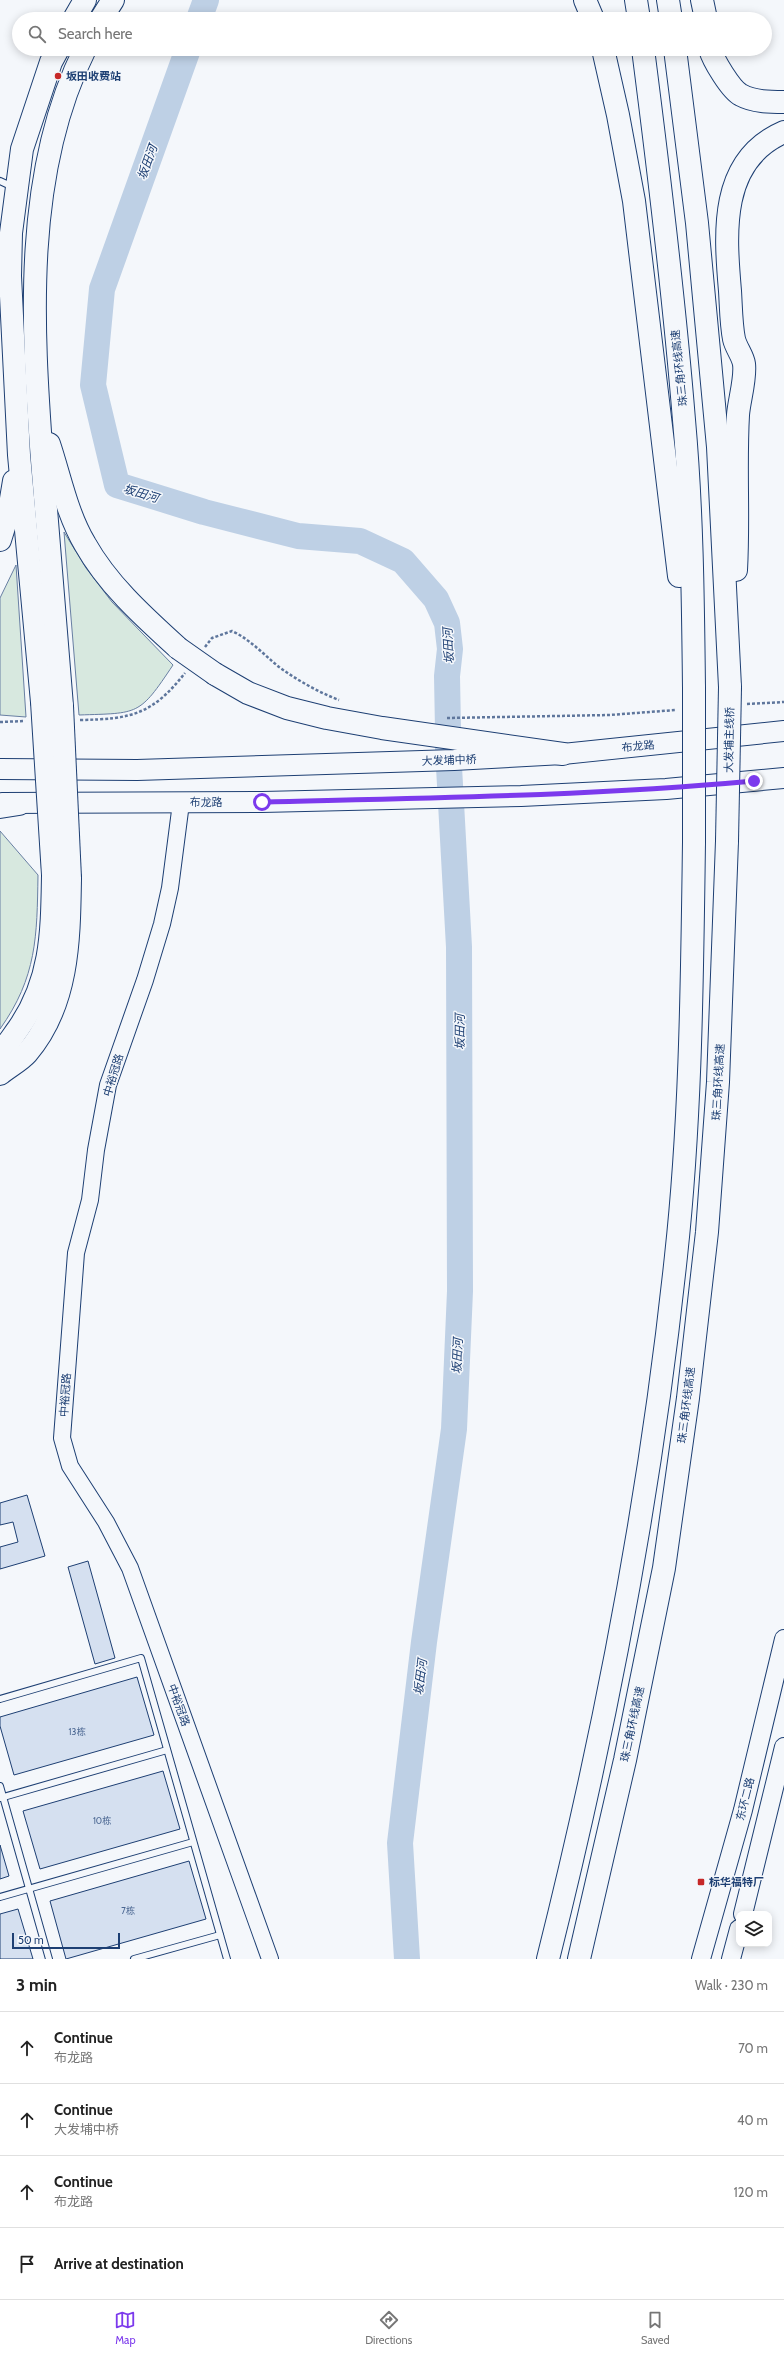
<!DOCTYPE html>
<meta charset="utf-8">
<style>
body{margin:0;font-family:Cabin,"Noto Sans SC",sans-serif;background:#f2f2f2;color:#222}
.controls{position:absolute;right:12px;bottom:12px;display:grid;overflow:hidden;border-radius:8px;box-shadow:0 2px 10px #0003}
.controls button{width:36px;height:36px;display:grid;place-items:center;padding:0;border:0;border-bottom:1px solid #e0e0e0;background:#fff;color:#222;font:20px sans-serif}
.scale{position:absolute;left:12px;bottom:10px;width:108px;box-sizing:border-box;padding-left:4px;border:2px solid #1d3f73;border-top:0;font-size:11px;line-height:14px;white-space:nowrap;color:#1d3f73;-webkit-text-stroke:3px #f4f7fb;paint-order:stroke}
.stop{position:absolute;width:12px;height:12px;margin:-9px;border:3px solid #7c3aed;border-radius:50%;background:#fff}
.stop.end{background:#7c3aed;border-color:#fff;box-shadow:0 1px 4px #0008}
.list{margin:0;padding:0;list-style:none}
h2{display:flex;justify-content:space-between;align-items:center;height:52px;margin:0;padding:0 16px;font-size:17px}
h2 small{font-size:13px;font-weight:400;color:#767676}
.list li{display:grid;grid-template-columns:26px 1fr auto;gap:12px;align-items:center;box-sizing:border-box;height:72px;padding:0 16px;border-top:1px solid #e0e0e0}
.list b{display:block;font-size:15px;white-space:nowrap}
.list p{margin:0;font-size:13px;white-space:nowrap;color:#767676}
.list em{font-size:13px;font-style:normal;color:#767676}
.icon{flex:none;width:22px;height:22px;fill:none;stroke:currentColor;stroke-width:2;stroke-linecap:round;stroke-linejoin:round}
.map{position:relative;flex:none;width:784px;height:1959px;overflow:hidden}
.search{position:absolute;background:#fff;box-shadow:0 2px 10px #0003;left:12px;right:12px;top:12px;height:44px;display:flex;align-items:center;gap:10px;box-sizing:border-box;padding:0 14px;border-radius:22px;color:#767676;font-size:15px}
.sheet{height:340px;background:#fff}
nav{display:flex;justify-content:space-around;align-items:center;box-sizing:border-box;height:56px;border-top:1px solid #e0e0e0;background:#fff;font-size:11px;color:#767676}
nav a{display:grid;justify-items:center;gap:2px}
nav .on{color:#7c3aed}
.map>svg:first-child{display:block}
.green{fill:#d7e8df;stroke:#687fa3}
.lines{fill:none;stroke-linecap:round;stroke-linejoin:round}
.river{stroke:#bed0e5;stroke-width:26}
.building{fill:#d5e0f0;stroke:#1d3f73}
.service-casing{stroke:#1d3f73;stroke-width:8}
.tertiary-casing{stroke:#1d3f73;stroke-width:18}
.secondary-casing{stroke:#1d3f73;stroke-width:20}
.primary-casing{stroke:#1d3f73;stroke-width:22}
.motorway-casing{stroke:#1d3f73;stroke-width:24}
.path{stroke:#5e769c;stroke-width:2.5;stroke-dasharray:3 2;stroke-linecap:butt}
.service{stroke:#f4f7fb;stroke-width:6}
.tertiary{stroke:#f4f7fb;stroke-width:16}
.secondary{stroke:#f4f7fb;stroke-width:18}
.primary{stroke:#f4f7fb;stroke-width:20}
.motorway{stroke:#f4f7fb;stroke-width:22}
.motorway-bridge-casing{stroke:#1d3f73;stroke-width:24;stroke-linecap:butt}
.motorway-bridge{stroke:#f4f7fb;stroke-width:22}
.route{stroke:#7c3aed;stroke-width:5}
.poi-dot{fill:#c62828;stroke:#f4f7fb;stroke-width:1.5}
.labels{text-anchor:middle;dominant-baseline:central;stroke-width:3;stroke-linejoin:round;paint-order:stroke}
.number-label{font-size:9px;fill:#4b6792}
.poi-label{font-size:11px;font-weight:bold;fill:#1d3f73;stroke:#f4f7fb;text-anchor:start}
.street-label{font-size:11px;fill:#1d3f73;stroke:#f4f7fb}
.water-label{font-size:12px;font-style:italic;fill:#1d3f73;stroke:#f4f7fb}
</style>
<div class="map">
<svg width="784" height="1959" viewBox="0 0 784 1959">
<rect width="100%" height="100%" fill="#f4f7fb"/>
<g class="green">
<path d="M 64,532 L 86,568 L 112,602 L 173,665 C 139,716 139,713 79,715 Z"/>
<polygon points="16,565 26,717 0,715 0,598"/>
<path d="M 0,831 L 38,875 C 37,936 37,977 0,1029 Z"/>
</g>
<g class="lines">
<g class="river">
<polyline points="199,19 206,0"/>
<polyline points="188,49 102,289 93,385 117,485 204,512 298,536 360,541 403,561 436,599 447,623 450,649 447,676 448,730"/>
<polyline points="407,1959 400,1843 424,1642 454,1429 460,1291 459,947 448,749"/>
</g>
</g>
<g class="building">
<polygon points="27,1495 45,1556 0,1569 0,1547 18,1542 13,1522 0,1525 0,1503"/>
<polygon points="88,1561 115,1658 95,1664 68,1567"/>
<polygon points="137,1677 154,1735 14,1775 0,1726 0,1717"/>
<polygon points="163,1771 180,1829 40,1869 23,1811"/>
<polygon points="0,1845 9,1876 0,1879"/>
<polygon points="189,1861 206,1919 66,1959 50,1901"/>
<polygon points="18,1909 33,1959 0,1959 0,1914"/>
</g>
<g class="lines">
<defs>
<g id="service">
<polyline points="0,181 13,187"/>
<polyline points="0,1699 141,1658 227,1959"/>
<polyline points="0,1786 49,1959"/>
<polyline points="0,1798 167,1750"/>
<polyline points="0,1897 193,1842"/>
<polyline points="134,1959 220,1935"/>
</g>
<polyline id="tertiary" points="181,803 170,888 162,924 145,980 108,1085 96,1150 90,1200 76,1253 62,1438 70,1466 106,1522 130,1568 270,1959"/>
<g id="secondary">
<polyline points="743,1914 784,1747"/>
<polyline points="701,1959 743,1810 784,1639"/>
<polyline points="731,1959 739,1929"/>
</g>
<g id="primary">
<polyline points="0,769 137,770 454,760 563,754 784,731"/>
<polyline points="2,803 262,802 521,796 666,789 784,778"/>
</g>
<g id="motorway">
<polyline points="585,0 593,19"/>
<polyline points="636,0 639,19"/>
<polyline points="668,0 671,19"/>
<polyline points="702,0 706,19"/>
<polyline points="74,19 85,0"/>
<polyline points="101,19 113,0"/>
<polyline points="603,49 618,115 634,201 679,576"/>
<path d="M 643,49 C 659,173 674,296 684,420 C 692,509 693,599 694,688"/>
<polyline points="675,49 697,223 718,447 730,687"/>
<path d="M 710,49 C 713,60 731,90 741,95 C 754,102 770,102 784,102"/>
<path d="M 49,444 C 60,477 67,514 85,544 C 108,585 144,617 178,648"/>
<polyline points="0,540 9,511 14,481"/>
<path d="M 736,570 C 739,518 735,467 738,415 C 739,401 746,378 744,364 C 743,356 736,348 734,339 C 731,324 731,306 730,291 C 725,233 719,160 784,132"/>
<polyline points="215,674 248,693 287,708 327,718 382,728 563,754"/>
<polyline points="42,702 19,455 10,276 11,233 22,149 51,62 58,49"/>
<path d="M 62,706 C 55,624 48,542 42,460 C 32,325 23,173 85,49"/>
<polyline points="0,807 19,804"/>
<path d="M 0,1051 C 8,1045 12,1037 18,1029 C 52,981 52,932 53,875"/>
<path d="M 0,1074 C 8,1067 20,1061 27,1053 C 69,1004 69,938 70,878"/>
<path d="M 548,1959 C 606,1728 651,1493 676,1256 C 691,1118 692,980 694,842"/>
<polyline points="579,1959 625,1760 664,1568 688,1398 707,1232 718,1082 727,841"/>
</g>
</defs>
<use href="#service" class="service-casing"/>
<use href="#tertiary" class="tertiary-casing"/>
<use href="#secondary" class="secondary-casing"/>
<use href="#primary" class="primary-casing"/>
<use href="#motorway" class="motorway-casing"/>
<g class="path">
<path d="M 205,647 L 212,638 L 232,631 C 251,640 263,654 279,667 C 297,680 318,692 339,700"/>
<polyline points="747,704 784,702"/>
<polyline points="447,718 610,715 676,710"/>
<path d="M 80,720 C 131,719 152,715 185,673"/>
<polyline points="0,722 25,721"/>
</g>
<use href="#service" class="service"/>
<use href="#tertiary" class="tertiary"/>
<use href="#secondary" class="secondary"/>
<use href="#primary" class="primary"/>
<use href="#motorway" class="motorway"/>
<defs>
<g id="motorway-bridge">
<polyline points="178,648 215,674"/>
<polyline points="694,688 694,842"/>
<polyline points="42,702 53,875"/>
<polyline points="62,706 70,878"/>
<polyline points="727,841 730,687"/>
</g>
</defs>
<use href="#motorway-bridge" class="motorway-bridge-casing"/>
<use href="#motorway-bridge" class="motorway-bridge"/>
</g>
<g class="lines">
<path class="route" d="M 262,802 C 426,798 590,796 754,781"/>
</g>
<g class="poi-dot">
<circle cx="58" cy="76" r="4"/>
<rect x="697" y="1878" width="8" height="8" rx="2"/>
</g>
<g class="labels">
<g class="number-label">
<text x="77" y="1731">13栋</text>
<text x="102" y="1820">10栋</text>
<text x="128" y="1910">7栋</text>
</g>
<g class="poi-label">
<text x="66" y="76">坂田收费站</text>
<text x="709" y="1882">标华福特厂</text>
</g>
<g class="street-label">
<text transform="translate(679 368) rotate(-96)">珠三角环线高速</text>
<text transform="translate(729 740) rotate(-89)">大发埔主线桥</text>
<text transform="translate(638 746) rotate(-6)">布龙路</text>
<text transform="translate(449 760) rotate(-2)">大发埔中桥</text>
<text x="206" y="802">布龙路</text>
<text transform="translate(113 1075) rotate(-73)">中裕冠路</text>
<text transform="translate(718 1082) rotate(-87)">珠三角环线高速</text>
<text transform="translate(65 1395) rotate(-86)">中裕冠路</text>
<text transform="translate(686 1405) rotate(-83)">珠三角环线高速</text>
<text transform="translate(179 1705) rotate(70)">中裕冠路</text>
<text transform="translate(632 1724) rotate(-78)">珠三角环线高速</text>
<text transform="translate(745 1799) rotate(-76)">东环二路</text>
</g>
<g class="water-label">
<text transform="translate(147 162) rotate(-70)">坂田河</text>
<text transform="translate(141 493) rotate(17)">坂田河</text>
<text transform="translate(448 646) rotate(-93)">坂田河</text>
<text transform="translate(459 1032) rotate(-90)">坂田河</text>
<text transform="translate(457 1356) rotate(-88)">坂田河</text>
<text transform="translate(420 1677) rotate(-83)">坂田河</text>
</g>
</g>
</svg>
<div class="controls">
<button><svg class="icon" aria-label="layers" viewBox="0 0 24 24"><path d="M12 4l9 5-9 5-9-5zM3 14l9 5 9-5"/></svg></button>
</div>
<div class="scale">50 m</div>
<div class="stop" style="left:262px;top:802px"></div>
<div class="stop end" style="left:754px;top:781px"></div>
<div class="search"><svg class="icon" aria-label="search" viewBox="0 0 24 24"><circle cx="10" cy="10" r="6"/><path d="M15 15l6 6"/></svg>Search here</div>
</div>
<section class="sheet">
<h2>3 min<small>Walk · 230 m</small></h2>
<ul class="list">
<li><svg class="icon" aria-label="ahead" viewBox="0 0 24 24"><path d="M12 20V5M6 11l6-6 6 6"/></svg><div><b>Continue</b><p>布龙路</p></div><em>70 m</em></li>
<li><svg class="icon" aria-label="ahead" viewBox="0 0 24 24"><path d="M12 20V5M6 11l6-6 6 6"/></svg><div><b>Continue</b><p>大发埔中桥</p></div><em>40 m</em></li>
<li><svg class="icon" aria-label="ahead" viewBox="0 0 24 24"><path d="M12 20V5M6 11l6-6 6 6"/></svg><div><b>Continue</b><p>布龙路</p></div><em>120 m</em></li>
<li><svg class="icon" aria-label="arrive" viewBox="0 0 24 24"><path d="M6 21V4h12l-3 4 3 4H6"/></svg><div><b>Arrive at destination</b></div></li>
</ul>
</section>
<nav>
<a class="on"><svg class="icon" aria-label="map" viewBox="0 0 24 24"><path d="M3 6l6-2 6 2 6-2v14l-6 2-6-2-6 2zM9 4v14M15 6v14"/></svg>Map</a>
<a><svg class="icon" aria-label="directions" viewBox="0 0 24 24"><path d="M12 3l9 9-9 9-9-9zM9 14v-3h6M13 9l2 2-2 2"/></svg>Directions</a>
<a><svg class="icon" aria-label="saved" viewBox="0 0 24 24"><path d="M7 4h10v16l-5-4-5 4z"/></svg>Saved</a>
</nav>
